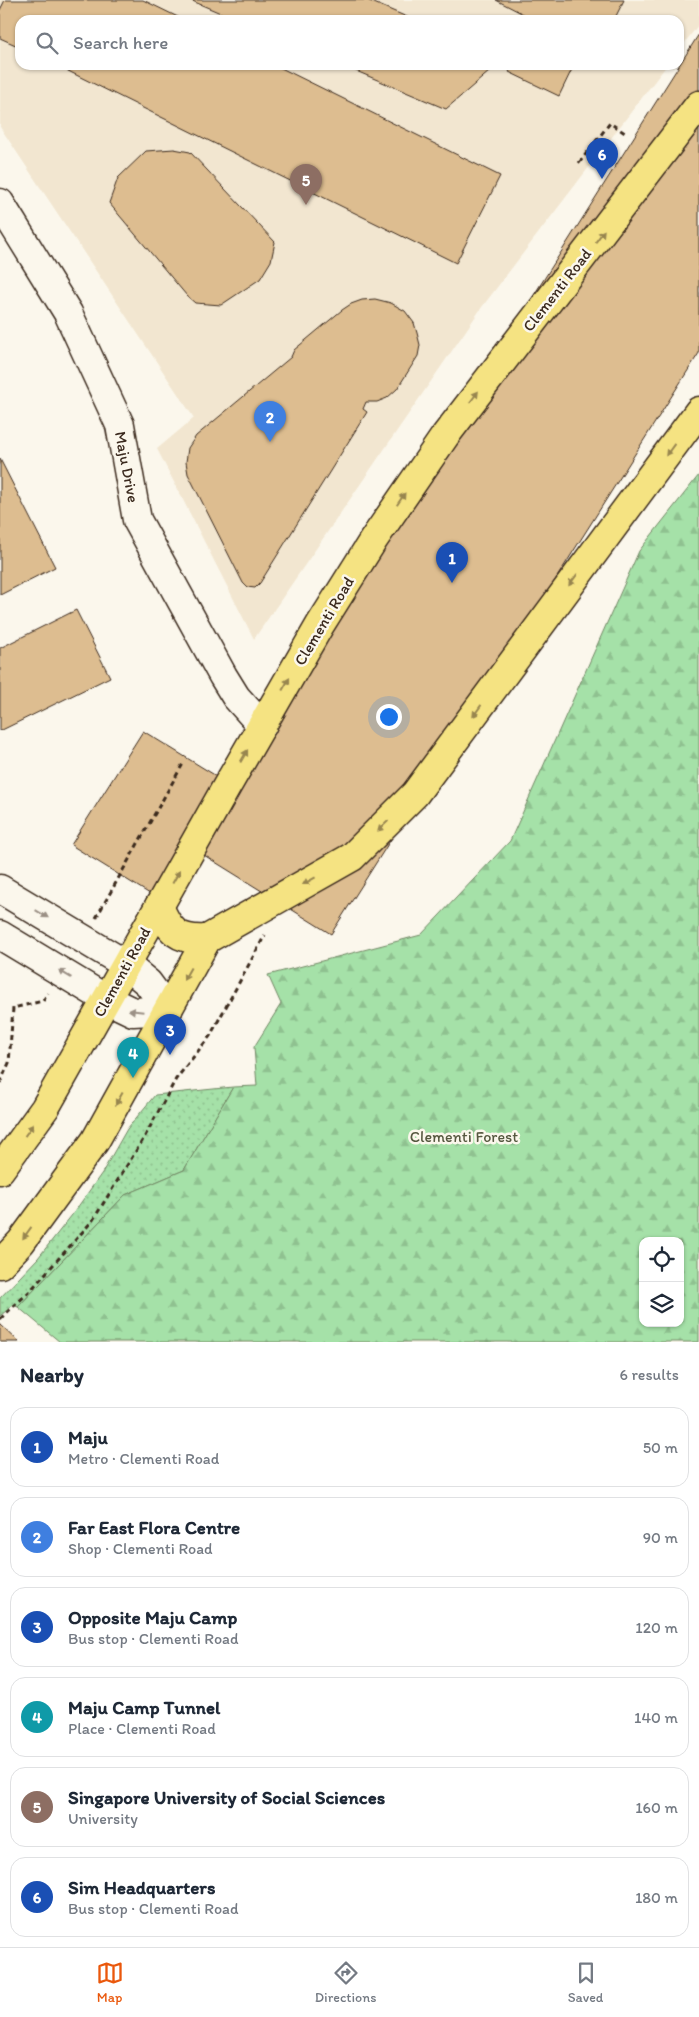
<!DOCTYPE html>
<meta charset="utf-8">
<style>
body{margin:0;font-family:Itim,sans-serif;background:#f6f6f7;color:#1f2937}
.controls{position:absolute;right:15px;bottom:15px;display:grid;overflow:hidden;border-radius:10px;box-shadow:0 1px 4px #0004}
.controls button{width:45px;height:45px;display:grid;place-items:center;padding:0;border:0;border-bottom:1px solid #e0e1e3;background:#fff;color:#1f2937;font:25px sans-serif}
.you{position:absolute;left:388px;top:716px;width:18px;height:18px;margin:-12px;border:4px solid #fff;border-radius:50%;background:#1a73e8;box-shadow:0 0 0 8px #1a73e833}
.badge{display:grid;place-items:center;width:32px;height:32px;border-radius:50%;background:#ea580c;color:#fff;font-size:16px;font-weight:700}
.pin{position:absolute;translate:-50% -41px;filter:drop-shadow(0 1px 2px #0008)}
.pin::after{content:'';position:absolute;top:26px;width:18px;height:15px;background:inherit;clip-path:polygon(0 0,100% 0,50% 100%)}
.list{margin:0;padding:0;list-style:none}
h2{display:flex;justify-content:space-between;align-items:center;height:65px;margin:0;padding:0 20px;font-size:21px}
h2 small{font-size:16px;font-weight:400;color:#747a83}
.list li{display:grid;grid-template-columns:32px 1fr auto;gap:15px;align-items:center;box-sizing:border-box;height:80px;margin:0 10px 10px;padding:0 10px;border:1px solid #e0e1e3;border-radius:15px}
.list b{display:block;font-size:19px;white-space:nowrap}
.list p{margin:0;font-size:16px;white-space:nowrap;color:#747a83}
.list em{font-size:16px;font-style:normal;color:#747a83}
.icon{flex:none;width:28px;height:28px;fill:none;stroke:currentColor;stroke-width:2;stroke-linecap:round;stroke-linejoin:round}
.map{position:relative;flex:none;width:699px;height:1342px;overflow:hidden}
.search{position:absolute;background:#fff;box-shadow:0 1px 4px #0004;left:15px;right:15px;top:15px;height:55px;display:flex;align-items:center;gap:12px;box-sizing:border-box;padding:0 18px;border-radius:15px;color:#747a83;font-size:19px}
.sheet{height:605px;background:#fff}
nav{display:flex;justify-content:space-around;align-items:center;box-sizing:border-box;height:70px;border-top:1px solid #e0e1e3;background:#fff;font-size:14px;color:#747a83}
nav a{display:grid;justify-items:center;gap:2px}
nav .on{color:#ea580c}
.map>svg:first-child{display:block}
.built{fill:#f2e6d0}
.grass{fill:url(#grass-dots);stroke:#708663}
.forest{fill:url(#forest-firs);stroke:#708663;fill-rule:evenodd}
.building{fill:#ddbd90;stroke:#3b2a1e}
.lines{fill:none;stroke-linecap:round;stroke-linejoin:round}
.minor-casing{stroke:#3b2a1e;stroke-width:31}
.major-casing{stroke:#3b2a1e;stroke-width:31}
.path{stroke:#3b2a1e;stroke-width:3;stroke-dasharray:5 4;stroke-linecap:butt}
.minor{stroke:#fbf7ec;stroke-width:28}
.major{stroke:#f5e382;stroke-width:28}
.oneway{fill:#988650}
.oneway2{fill:#9b9085}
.labels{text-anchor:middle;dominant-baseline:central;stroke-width:5;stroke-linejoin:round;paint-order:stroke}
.street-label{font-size:16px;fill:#3b2a1e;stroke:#fbf7ec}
.park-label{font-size:16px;fill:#565840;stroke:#fbf7ec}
</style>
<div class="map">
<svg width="699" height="1342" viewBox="0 0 699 1342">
<defs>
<pattern id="grass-dots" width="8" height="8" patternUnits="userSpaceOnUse" patternTransform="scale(1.25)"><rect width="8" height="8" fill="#a5e1a8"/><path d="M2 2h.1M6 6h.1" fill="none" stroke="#8fc190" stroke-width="1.8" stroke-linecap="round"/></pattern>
<pattern id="forest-firs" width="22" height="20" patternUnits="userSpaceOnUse" patternTransform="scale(1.25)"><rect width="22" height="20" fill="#a5e1a8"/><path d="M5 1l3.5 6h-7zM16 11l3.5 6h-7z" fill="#8fc190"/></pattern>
</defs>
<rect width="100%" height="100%" fill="#fbf7ec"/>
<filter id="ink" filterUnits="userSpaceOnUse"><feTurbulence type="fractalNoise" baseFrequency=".02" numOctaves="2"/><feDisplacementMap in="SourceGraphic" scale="10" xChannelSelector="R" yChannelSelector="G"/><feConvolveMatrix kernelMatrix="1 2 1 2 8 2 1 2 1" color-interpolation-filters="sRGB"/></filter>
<g filter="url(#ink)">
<polygon class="built" points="0,0 699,0 699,24 679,50 679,20 20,20 20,65 667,65 482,307 254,639 157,449 194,418 0,127"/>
<polygon class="grass" points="233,1087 184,1170 125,1195 18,1307 13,1305 0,1316 0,1298 38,1258 72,1215 102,1173 127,1129 155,1095"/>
<path class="forest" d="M 699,475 L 699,1342 L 60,1342 L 18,1307 L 125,1195 L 184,1170 L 233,1087 L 257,1086 L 254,1047 L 281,1004 L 268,975 L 421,935 L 510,841 L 639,551 ZM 643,1241 L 680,1241 L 680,1323 L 643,1323 Z"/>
<g class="building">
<polygon points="5,0 143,0 184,20 20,20 20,47 0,38 0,10"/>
<polygon points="190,0 367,0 414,20 237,20"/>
<polygon points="496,0 624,0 614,20 535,20"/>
<polygon points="699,34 699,353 331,934 191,847 158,899 71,845 143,731 226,782"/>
<polygon points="56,65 275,65 500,176 456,263"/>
<polygon points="342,65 497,65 446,109"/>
<polygon points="513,65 574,65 559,96 509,72"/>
<polygon points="174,149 190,152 275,242 271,261 260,279 221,305 195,303 187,296 109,203 118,178 146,151"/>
<polygon points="375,299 391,303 405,311 414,323 417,333 420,345 418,356 397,389 387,398 377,402 366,402 363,409 367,412 260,583 255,588 247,587 243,583 188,474 186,462 188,448 196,436 291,357 294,350 342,310 351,304 362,300"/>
<polygon points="0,459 55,567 0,595"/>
<polygon points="76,610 110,677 0,731 0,648"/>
<polygon points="0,1324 19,1342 0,1342"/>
</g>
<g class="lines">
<defs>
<g id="minor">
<polyline points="0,203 68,313 120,425 137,520 223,676 236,697 262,726"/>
<polyline points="0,889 125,964 148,983 168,1010"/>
<polyline points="0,935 106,999 133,1012 168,1010"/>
</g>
<g id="major">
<path d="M 159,906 C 169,931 178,941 207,939"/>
<polyline points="0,1170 45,1108 227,786 320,625 374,539 445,436 699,105"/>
<polyline points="0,1264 21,1242 95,1141 207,939 352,857 415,794 699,411"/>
</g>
</defs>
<use href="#minor" class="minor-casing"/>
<use href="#major" class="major-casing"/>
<g class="path">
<polyline points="579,163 610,123 625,133"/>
<polyline points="96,918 184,762"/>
<polyline points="0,1083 9,1063 13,1008 43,1001 48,993"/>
<polyline points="0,1319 30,1291 93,1220 144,1138 176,1079 210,1036 265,935"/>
</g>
<use href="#minor" class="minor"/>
<use href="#major" class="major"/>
</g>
<defs><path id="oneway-solid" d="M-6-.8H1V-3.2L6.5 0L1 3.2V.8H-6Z" transform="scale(1.25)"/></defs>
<g class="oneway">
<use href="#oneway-solid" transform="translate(600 236) rotate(-54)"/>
<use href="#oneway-solid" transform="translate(474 397) rotate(-53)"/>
<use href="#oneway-solid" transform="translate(670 450) rotate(126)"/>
<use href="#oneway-solid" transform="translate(401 499) rotate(-56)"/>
<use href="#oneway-solid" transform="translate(573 580) rotate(126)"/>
<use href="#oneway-solid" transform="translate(286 684) rotate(-60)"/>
<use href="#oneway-solid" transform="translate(477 711) rotate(126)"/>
<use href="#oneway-solid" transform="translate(244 756) rotate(-60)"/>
<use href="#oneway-solid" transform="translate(383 826) rotate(136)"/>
<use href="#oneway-solid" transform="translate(176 877) rotate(-61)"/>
<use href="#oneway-solid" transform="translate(309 881) rotate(151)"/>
<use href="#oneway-solid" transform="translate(187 974) rotate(119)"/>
<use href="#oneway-solid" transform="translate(119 1099) rotate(119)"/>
<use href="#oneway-solid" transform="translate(29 1130) rotate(-54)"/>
<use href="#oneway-solid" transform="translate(27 1233) rotate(126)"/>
</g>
<g class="oneway2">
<use href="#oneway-solid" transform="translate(42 914) rotate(31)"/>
<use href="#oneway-solid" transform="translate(65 974) rotate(-149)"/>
<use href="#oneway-solid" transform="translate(136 1011) rotate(-174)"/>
</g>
</g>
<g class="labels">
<g class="street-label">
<text transform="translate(557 290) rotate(-52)">Clementi Road</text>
<text transform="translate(127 467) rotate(79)">Maju Drive</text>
<text transform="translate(324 621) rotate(-59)">Clementi Road</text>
<text transform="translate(122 972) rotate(-61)">Clementi Road</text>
</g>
<g class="park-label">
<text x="464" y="1136">Clementi Forest</text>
</g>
</g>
</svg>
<div class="controls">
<button><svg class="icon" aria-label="locate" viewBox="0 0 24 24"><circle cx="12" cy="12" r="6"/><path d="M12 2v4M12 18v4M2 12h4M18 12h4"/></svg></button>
<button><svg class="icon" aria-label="layers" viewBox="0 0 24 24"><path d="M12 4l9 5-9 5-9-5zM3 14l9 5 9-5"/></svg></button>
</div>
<div class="you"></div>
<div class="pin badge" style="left:452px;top:583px;background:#1a4fb4">1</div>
<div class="pin badge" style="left:270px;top:442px;background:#3f7fe0">2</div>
<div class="pin badge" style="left:170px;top:1055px;background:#1a4fb4">3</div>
<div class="pin badge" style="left:133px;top:1078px;background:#0f9aa8">4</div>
<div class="pin badge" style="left:306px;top:205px;background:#8d6e63">5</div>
<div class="pin badge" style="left:602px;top:179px;background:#1a4fb4">6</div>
<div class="search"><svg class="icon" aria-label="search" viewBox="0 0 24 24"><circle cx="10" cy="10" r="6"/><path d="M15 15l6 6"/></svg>Search here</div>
</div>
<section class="sheet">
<h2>Nearby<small>6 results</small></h2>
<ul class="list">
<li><span class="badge" style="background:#1a4fb4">1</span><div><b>Maju</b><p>Metro · Clementi Road</p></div><em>50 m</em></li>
<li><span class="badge" style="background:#3f7fe0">2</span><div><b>Far East Flora Centre</b><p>Shop · Clementi Road</p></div><em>90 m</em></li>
<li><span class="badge" style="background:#1a4fb4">3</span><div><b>Opposite Maju Camp</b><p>Bus stop · Clementi Road</p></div><em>120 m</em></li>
<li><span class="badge" style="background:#0f9aa8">4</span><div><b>Maju Camp Tunnel</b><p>Place · Clementi Road</p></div><em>140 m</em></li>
<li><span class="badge" style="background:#8d6e63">5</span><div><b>Singapore University of Social Sciences</b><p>University</p></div><em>160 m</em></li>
<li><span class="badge" style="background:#1a4fb4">6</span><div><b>Sim Headquarters</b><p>Bus stop · Clementi Road</p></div><em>180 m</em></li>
</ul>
</section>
<nav>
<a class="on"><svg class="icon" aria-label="map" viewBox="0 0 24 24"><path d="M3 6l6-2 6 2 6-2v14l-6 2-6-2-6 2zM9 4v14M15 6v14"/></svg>Map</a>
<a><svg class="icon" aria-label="directions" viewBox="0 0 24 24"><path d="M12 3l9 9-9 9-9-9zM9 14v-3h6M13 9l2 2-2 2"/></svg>Directions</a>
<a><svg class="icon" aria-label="saved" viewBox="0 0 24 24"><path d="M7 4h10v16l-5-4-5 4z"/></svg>Saved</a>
</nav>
